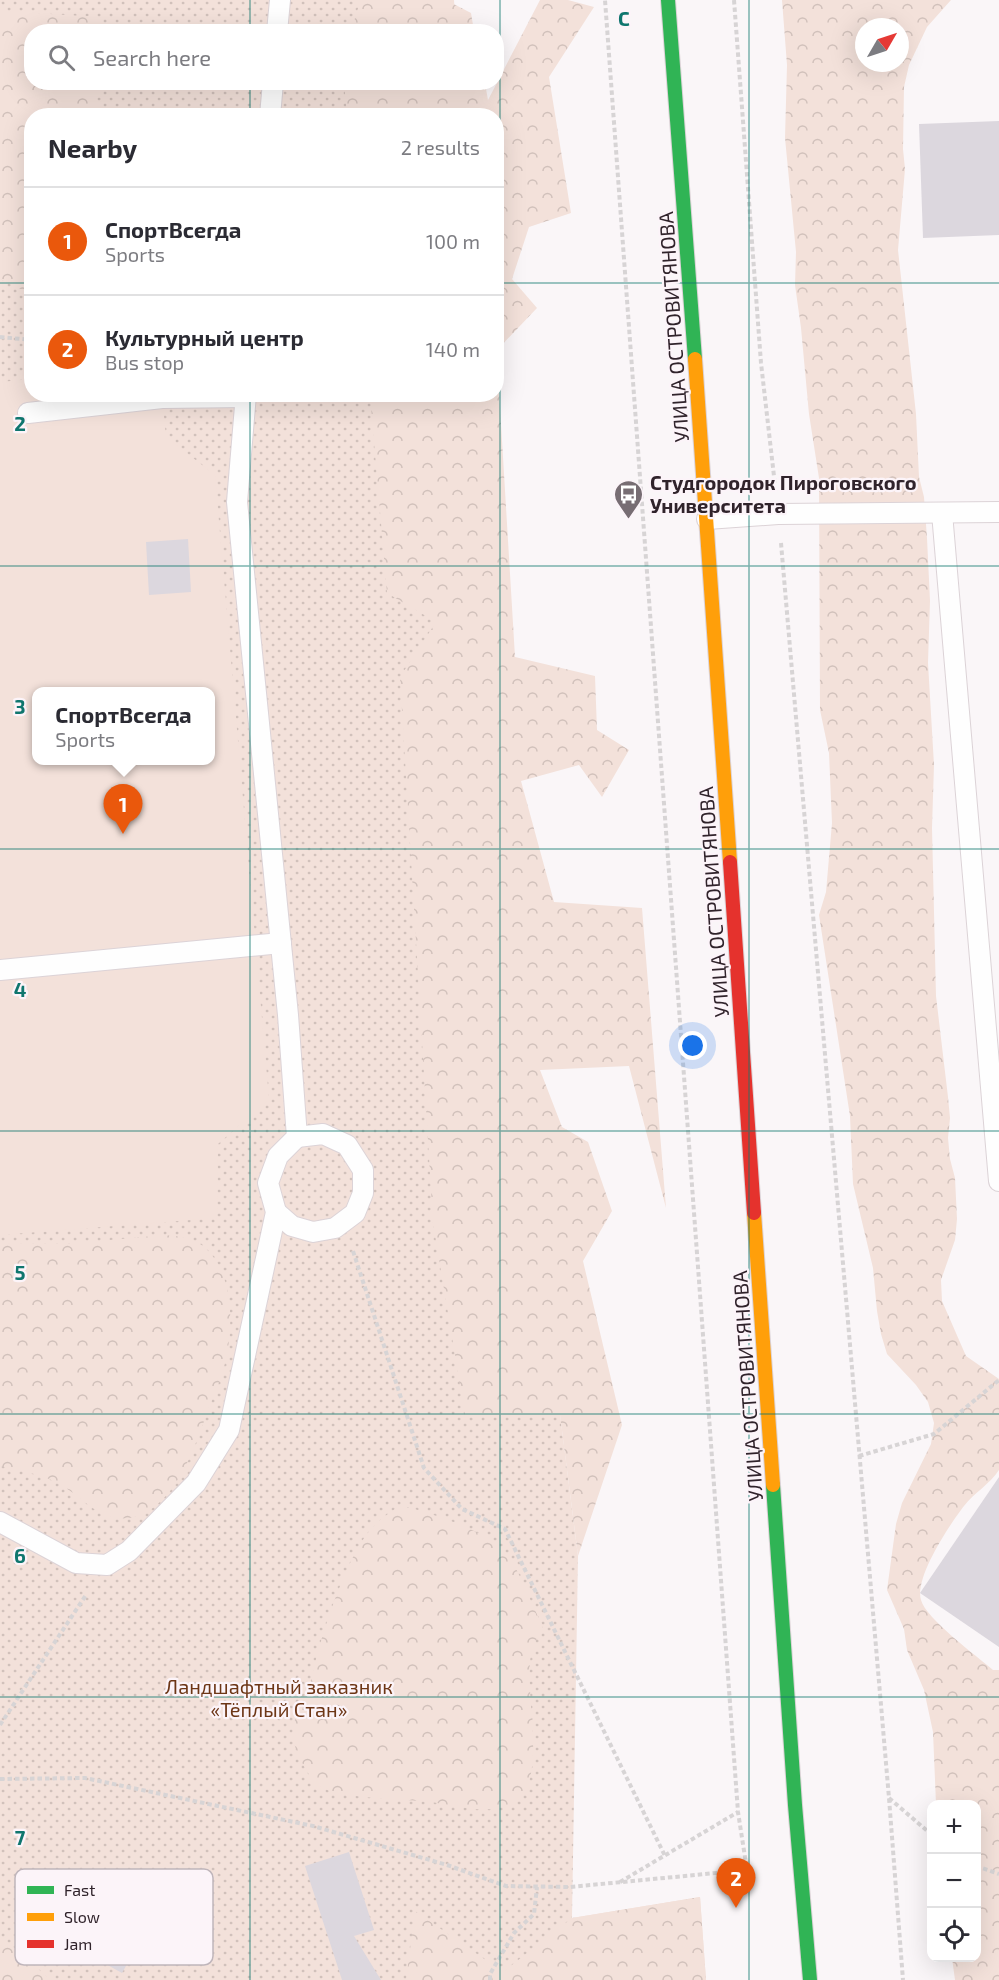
<!DOCTYPE html>
<meta charset="utf-8">
<style>
body{margin:0;font-family:"Exo 2",sans-serif;background:#f7f7f7;color:#2b2b33}
.controls{position:absolute;right:18px;bottom:18px;display:grid;overflow:hidden;border-radius:12px;box-shadow:0 6px 24px #0002}
.controls button{width:54px;height:54px;display:grid;place-items:center;padding:0;border:0;border-bottom:2px solid #e1e1e2;background:#fff;color:#2b2b33;font:30px sans-serif}
.compass{position:absolute;left:855px;top:18px;width:54px;height:54px;border-radius:50%;background:#fff;box-shadow:0 6px 24px #0002;rotate:51deg}
.you{position:absolute;left:693px;top:1046px;width:21px;height:21px;margin:-15px;border:4px solid #fff;border-radius:50%;background:#1a73e8;box-shadow:0 0 0 9px #1a73e833}
.badge{display:grid;place-items:center;width:39px;height:39px;border-radius:50%;background:#ea580c;color:#fff;font-size:20px;font-weight:700}
.pin{position:absolute;translate:-50% -50px;filter:drop-shadow(0 2px 3px #0008)}
.pin::after{content:'';position:absolute;top:32px;width:21px;height:18px;background:inherit;clip-path:polygon(0 0,100% 0,50% 100%)}
.popup{position:absolute;left:32px;top:687px;width:183px;height:78px;box-sizing:border-box;display:grid;place-content:center;border-radius:12px;background:#fff;filter:drop-shadow(0 2px 4px #0005);font-size:20px;white-space:nowrap;color:#7c7c81}
.popup b{font-size:22px;color:#2b2b33}
.popup::after{content:'';position:absolute;left:50%;top:100%;margin-left:-12px;border:12px solid transparent;border-top-color:#fff}
.list{margin:0;padding:0;list-style:none}
h2{display:flex;justify-content:space-between;align-items:center;height:78px;margin:0;padding:0 24px;font-size:26px}
h2 small{font-size:20px;font-weight:400;color:#7c7c81}
.list li{display:grid;grid-template-columns:39px 1fr auto;gap:18px;align-items:center;box-sizing:border-box;height:108px;padding:0 24px;border-top:2px solid #e1e1e2}
.list b{display:block;font-size:22px;white-space:nowrap}
.list p{margin:0;font-size:20px;white-space:nowrap;color:#7c7c81}
.list em{font-size:20px;font-style:normal;color:#7c7c81}
.icon{flex:none;width:33px;height:33px;fill:none;stroke:currentColor;stroke-width:2;stroke-linecap:round;stroke-linejoin:round}
.map{position:relative;flex:none;width:999px;height:1980px;overflow:hidden}
.search{position:absolute;background:#fff;box-shadow:0 6px 24px #0002;left:24px;top:24px;width:480px;height:66px;display:flex;align-items:center;gap:15px;box-sizing:border-box;padding:0 21px;border-radius:24px;color:#7c7c81;font-size:22px}
.panel{position:absolute;background:#fff;box-shadow:0 6px 24px #0002;left:24px;top:108px;width:480px;height:294px;border-radius:24px}
.map>svg:first-child{display:block}
.grass{fill:url(#grass-dots);fill-rule:evenodd}
.forest{fill:url(#forest-crowns);fill-rule:evenodd}
.garden{fill:#f3e1da;fill-rule:evenodd}
.building{fill:#dcd7de}
.lines{fill:none;stroke-linecap:round;stroke-linejoin:round}
.lane-casing{stroke:#dcd3d7;stroke-width:22}
.fast-casing{stroke:#dcd3d7;stroke-width:16}
.slow-casing{stroke:#dcd3d7;stroke-width:16}
.jam-casing{stroke:#dcd3d7;stroke-width:16}
.path{stroke:#d7d4d5;stroke-width:4;stroke-dasharray:4.5 3;stroke-linecap:butt}
.lane{stroke:#fefefe;stroke-width:20}
.fast{stroke:#30b455;stroke-width:14}
.slow{stroke:#ff9f0a;stroke-width:14}
.jam{stroke:#e5322d;stroke-width:14}
.grid{fill:none;stroke:#0f766e;stroke-width:1.5;stroke-opacity:0.55}
.labels{text-anchor:middle;dominant-baseline:central;stroke-width:4.5;stroke-linejoin:round;paint-order:stroke}
.street-label{font-size:20px;fill:#30232b;stroke:#fcf4f9}
.poi-label{font-size:20px;font-weight:bold;fill:#30232b;stroke:#fcf4f9;text-anchor:start}
.park-label{font-size:20px;fill:#6d3616;stroke:#fcf4f9}
.key{fill:#fcf4f9;stroke:#bfb5bb;stroke-width:1.5}
.key-label{font-size:16px;fill:#30232b}
.grid-label{font-size:20px;text-anchor:middle;font-weight:bold;fill:#0f766e;stroke:#fcf4f9;stroke-width:4.5;stroke-linejoin:round;paint-order:stroke}
</style>
<div class="map">
<svg width="999" height="1980" viewBox="0 0 999 1980">
<defs>
<pattern id="grass-dots" width="8" height="8" patternUnits="userSpaceOnUse" patternTransform="scale(1.5)"><rect width="8" height="8" fill="#f3e1da"/><path d="M2 2h.1M6 6h.1" fill="none" stroke="#d1c1bb" stroke-width="1.8" stroke-linecap="round"/></pattern>
<pattern id="forest-crowns" width="20" height="18" patternUnits="userSpaceOnUse" patternTransform="scale(1.5)"><rect width="20" height="18" fill="#f3e1da"/><path d="M2 6a3 3 0 1 1 6 0M12 15a3 3 0 1 1 6 0" fill="none" stroke="#d1c1bb"/></pattern>
</defs>
<rect width="100%" height="100%" fill="#faf6f8"/>
<path class="grass" d="M 0,0 L 454,0 L 456,31 L 32,32 L 32,82 L 459,83 L 461,115 L 32,116 L 32,394 L 479,395 L 541,1414 L 560,1414 L 578,1556 L 572,1918 L 700,1897 L 706,1980 L 0,1980 ZM 36,692 L 210,692 L 210,760 L 36,760 Z"/>
<g class="forest">
<polygon points="358,0 446,0 471,13 474,31 351,31 359,5"/>
<polygon points="540,0 568,0 594,7 549,77 571,213 529,227 512,279 537,308 497,350 496,116 347,115 344,83 485,83 488,100"/>
<path d="M 782,0 L 951,0 L 927,27 L 909,65 L 904,87 L 903,149 L 905,169 L 898,250 L 916,414 L 919,477 L 924,497 L 927,538 L 930,601 L 928,663 L 934,765 L 932,828 L 936,996 L 948,1097 L 950,1118 L 948,1138 L 950,1159 L 955,1178 L 957,1219 L 955,1240 L 941,1280 L 942,1301 L 966,1356 L 999,1379 L 999,1470 C 990,1484 974,1493 964,1506 C 950,1524 914,1578 921,1600 C 926,1619 977,1656 993,1670 L 999,1670 L 999,1980 L 955,1980 L 952,1958 L 976,1958 L 976,1804 L 936,1804 L 933,1732 L 924,1690 L 907,1650 L 904,1629 L 887,1590 L 896,1524 L 902,1503 L 931,1444 L 934,1423 L 928,1402 L 916,1385 L 887,1354 L 881,1334 L 877,1311 L 873,1268 L 853,1184 L 850,1116 L 819,915 L 826,892 L 832,823 L 829,753 L 820,710 L 819,478 L 809,414 L 801,328 L 795,285 L 796,252 L 785,138 L 787,65 ZM 864,27 L 900,27 L 900,63 L 864,63 Z"/>
<polygon points="0,11 100,17 99,31 32,32 32,82 97,83 95,115 32,116 31,294 0,279"/>
<polygon points="497,357 515,657 595,676 597,730 629,750 602,797 579,765 521,781 554,902 642,908 666,1208 629,1066 540,1070 562,1127 588,1142 612,1211 583,1261 622,1425 578,1556 560,1415 465,1415 433,1223 400,677 436,622 387,593 370,395 496,394"/>
<path d="M 164,1235 C 177,1236 192,1237 203,1246 C 237,1274 234,1336 222,1374 C 218,1387 211,1400 207,1413 C 194,1449 174,1511 129,1518 C 99,1522 83,1497 61,1485 C 43,1474 20,1471 0,1466 L 0,1243 L 67,1244 Z"/>
<path d="M 401,1505 C 431,1514 489,1530 508,1556 C 523,1577 530,1603 543,1626 C 539,1635 533,1645 531,1655 C 524,1689 545,1768 522,1794 C 498,1820 461,1806 431,1802 C 407,1799 337,1799 319,1786 C 309,1779 295,1751 293,1739 C 290,1721 303,1703 309,1687 C 313,1674 315,1661 319,1648 C 328,1616 350,1551 372,1528 C 380,1519 390,1512 401,1505 Z"/>
<polygon points="700,1897 706,1980 406,1980 415,1911 503,1972 572,1918"/>
<polygon points="0,1936 51,1980 0,1980"/>
</g>
<path class="garden" d="M 31,379 L 32,394 L 162,395 L 166,437 L 215,475 L 269,1099 L 218,1144 L 217,1218 L 0,1235 L 0,382 ZM 36,692 L 210,692 L 210,760 L 36,760 Z"/>
<g class="building">
<polygon points="999,121 999,235 923,238 919,124"/>
<polygon points="188,539 191,592 149,595 146,542"/>
<polygon points="999,1477 999,1647 920,1593"/>
<polygon points="349,1852 374,1930 354,1936 381,1980 342,1980 305,1866"/>
<polygon points="79,1897 144,1934 122,1973 57,1937"/>
</g>
<g class="lines">
<defs>
<g id="lane">
<polyline points="277,32 280,0"/>
<polyline points="270,116 273,82"/>
<polyline points="28,413 162,398 246,397"/>
<polyline points="942,513 999,1181"/>
<polyline points="707,519 778,514 999,512"/>
<polyline points="0,970 281,943"/>
<polyline points="276,1212 292,1226 313,1232 335,1228 355,1213 363,1193 363,1170 347,1145 323,1134 297,1137"/>
<polyline points="0,1522 76,1563 107,1565 129,1551 196,1483 229,1430 276,1212 268,1183 278,1156 297,1137 288,1015 237,502 246,394"/>
</g>
<g id="fast">
<polyline points="668,0 695,359"/>
<polyline points="773,1485 795,1805 810,1980"/>
</g>
<g id="slow">
<polyline points="695,359 730,862"/>
<polyline points="754,1213 773,1485"/>
</g>
<polyline id="jam" points="730,862 754,1213"/>
</defs>
<use href="#lane" class="lane-casing"/>
<use href="#fast" class="fast-casing"/>
<use href="#slow" class="slow-casing"/>
<use href="#jam" class="jam-casing"/>
<g class="path">
<polyline points="734,0 761,363 775,485"/>
<polyline points="0,337 32,340"/>
<polyline points="781,543 889,1798 903,1980"/>
<polyline points="353,1251 424,1468 462,1509 505,1529 665,1856"/>
<polyline points="859,1456 934,1434 999,1380"/>
<polyline points="0,1725 86,1595"/>
<polyline points="0,1779 85,1778 313,1826 447,1865 506,1886 570,1887 747,1870 738,1812 605,0"/>
<polyline points="889,1798 932,1835"/>
<polyline points="976,1866 999,1874"/>
<polyline points="620,1882 738,1812"/>
<polyline points="490,1980 490,1974 514,1933 534,1914 537,1887"/>
</g>
<use href="#lane" class="lane"/>
<use href="#fast" class="fast"/>
<use href="#slow" class="slow"/>
<use href="#jam" class="jam"/>
</g>
<path class="grid" d="M 250,0 L 250,32M 500,0 L 500,1980M 749,0 L 749,1980M 250,82 L 250,116M 0,283 L 32,283M 496,283 L 999,283M 250,394 L 250,1980M 0,566 L 999,566M 0,849 L 999,849M 0,1131 L 999,1131M 0,1414 L 999,1414M 0,1697 L 999,1697"/>
<defs>
<symbol id="bus-pin" viewBox="-11 -11 22 30"><path d="M0 17L-7.5 6A9.5 9.5 0 1 1 7.5 6Z" fill="#776d73" stroke="#fcf4f9"/><path d="M-5-6H5V4H4V6H2V4H-2V6H-4V4H-5ZM-3.5-4V0h7V-4ZM-3.5 1.2v1.5H-2V1.2ZM2 1.2v1.5H3.5V1.2Z" fill="#fff"/></symbol>
</defs>
<g fill-rule="evenodd">
<use href="#bus-pin" x="612" y="478" width="33" height="45"/>
</g>
<g class="labels">
<g class="street-label">
<text transform="translate(673 327) rotate(-94)">УЛИЦА ОСТРОВИТЯНОВА</text>
<text transform="translate(713 902) rotate(-94)">УЛИЦА ОСТРОВИТЯНОВА</text>
<text transform="translate(747 1386) rotate(-94)">УЛИЦА ОСТРОВИТЯНОВА</text>
</g>
<g class="poi-label">
<text x="650" y="482">Студгородок Пироговского<tspan x="650" dy="23">Университета</tspan></text>
</g>
<g class="park-label">
<text x="279" y="1686">Ландшафтный заказник<tspan x="279" dy="23">«Тёплый Стан»</tspan></text>
</g>
</g>
<rect x="15" y="1869" width="198" height="96" rx="9" class="key"/>
<rect x="27" y="1886" width="27" height="8" fill="#30b455"/>
<rect x="27" y="1913" width="27" height="8" fill="#ff9f0a"/>
<rect x="27" y="1940" width="27" height="8" fill="#e5322d"/>
<g class="key-label">
<text x="64" y="1896">Fast</text>
<text x="64" y="1923">Slow</text>
<text x="64" y="1950">Jam</text>
</g>
<g class="grid-label">
<text x="624" y="26">C</text>
<text x="20" y="431">2</text>
<text x="20" y="714">3</text>
<text x="20" y="997">4</text>
<text x="20" y="1280">5</text>
<text x="20" y="1563">6</text>
<text x="20" y="1845">7</text>
</g>
</svg>
<div class="controls">
<button>+</button>
<button>−</button>
<button><svg class="icon" aria-label="locate" viewBox="0 0 24 24"><circle cx="12" cy="12" r="6"/><path d="M12 2v4M12 18v4M2 12h4M18 12h4"/></svg></button>
</div>
<svg class="compass" viewBox="-18 -18 36 36"><path d="M0-13l5 13h-10z" fill="#e53935"/><path d="M0 13l5-13h-10z" fill="#7c7c81"/></svg>
<div class="you"></div>
<div class="pin badge" style="left:123px;top:834px">1</div>
<div class="popup"><b>СпортВсегда</b>Sports</div>
<div class="pin badge" style="left:736px;top:1908px">2</div>
<div class="search"><svg class="icon" aria-label="search" viewBox="0 0 24 24"><circle cx="10" cy="10" r="6"/><path d="M15 15l6 6"/></svg>Search here</div>
<section class="panel">
<h2>Nearby<small>2 results</small></h2>
<ul class="list">
<li><span class="badge">1</span><div><b>СпортВсегда</b><p>Sports</p></div><em>100 m</em></li>
<li><span class="badge">2</span><div><b>Культурный центр</b><p>Bus stop</p></div><em>140 m</em></li>
</ul>
</section>
</div>
